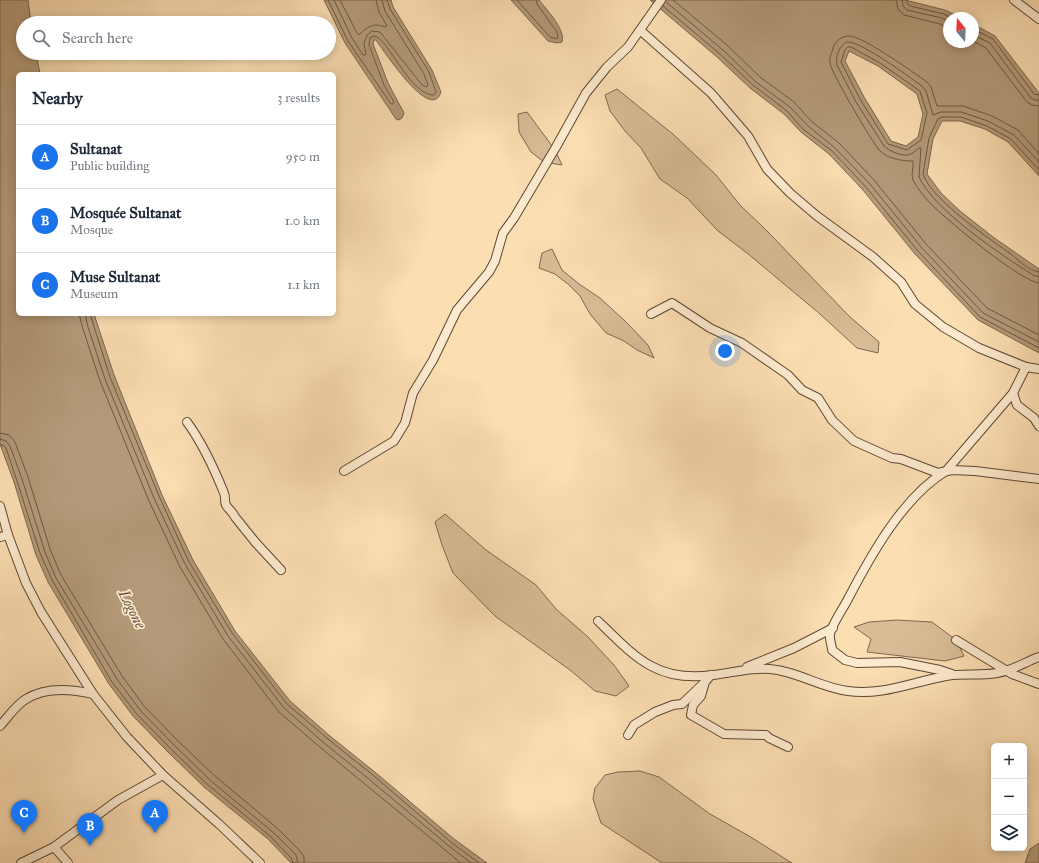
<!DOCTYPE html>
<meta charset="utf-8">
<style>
body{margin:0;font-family:"IM FELL Great Primer",serif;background:#f2f2f3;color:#1f2937}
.controls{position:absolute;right:12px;bottom:12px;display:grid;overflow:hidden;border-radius:6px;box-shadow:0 2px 10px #0003}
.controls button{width:36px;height:36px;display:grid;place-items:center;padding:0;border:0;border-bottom:1px solid #e0e1e3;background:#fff;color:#1f2937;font:20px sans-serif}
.compass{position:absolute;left:943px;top:12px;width:36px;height:36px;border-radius:50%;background:#fff;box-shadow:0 2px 10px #0003;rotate:342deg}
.you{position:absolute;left:725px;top:351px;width:14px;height:14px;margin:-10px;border:3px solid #fff;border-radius:50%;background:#1a73e8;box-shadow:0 0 0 6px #1a73e833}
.badge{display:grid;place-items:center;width:26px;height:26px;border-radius:50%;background:#1a73e8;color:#fff;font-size:13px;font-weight:700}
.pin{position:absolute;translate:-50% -33px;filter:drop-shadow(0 1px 2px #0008)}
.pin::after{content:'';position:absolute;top:21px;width:14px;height:12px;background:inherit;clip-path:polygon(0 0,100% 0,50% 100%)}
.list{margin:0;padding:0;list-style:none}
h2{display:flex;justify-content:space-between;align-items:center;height:52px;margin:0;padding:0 16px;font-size:17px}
h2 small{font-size:13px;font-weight:400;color:#747a83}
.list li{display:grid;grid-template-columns:26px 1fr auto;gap:12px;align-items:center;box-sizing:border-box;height:64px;padding:0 16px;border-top:1px solid #e0e1e3}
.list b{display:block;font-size:15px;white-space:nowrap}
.list p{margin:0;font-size:13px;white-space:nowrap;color:#747a83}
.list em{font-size:13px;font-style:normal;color:#747a83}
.icon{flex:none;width:22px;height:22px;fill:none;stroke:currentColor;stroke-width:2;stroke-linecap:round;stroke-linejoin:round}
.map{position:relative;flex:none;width:1039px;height:863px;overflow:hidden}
.search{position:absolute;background:#fff;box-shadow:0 2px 10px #0003;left:16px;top:16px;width:320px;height:44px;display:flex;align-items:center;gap:10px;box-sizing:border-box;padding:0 14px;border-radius:22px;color:#747a83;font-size:15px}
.panel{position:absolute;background:#fff;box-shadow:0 2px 10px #0003;left:16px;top:72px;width:320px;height:244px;border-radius:6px}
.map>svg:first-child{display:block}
.green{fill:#d8bc96;stroke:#806850}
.water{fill:#b49a79;stroke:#7c654c;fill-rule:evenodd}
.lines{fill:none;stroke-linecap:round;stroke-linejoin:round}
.shore{stroke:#6e5841;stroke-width:1}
.minor-casing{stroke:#5c4734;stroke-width:10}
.minor{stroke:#fdeace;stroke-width:8}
.labels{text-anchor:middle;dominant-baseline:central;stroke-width:3.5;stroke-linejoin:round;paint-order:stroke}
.water-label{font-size:15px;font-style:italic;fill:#5f4a36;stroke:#fdeace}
</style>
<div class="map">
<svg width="1039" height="863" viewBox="0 0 1039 863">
<rect width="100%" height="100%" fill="#fcdeb3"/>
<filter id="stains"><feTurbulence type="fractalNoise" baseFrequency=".005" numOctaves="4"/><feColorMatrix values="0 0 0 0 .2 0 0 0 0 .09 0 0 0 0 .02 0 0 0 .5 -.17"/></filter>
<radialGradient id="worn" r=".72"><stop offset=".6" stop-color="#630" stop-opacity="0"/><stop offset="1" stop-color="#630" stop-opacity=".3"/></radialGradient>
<g class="green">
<polygon points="617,89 674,135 716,175 740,205 768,232 850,317 879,342 878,353 857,348 820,314 747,253 718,231 687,198 660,179 641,148 625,131 610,111 605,95"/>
<polygon points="527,112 555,150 562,165 544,162 531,152 519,132 518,114"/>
<polygon points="552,249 562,270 579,284 600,298 626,322 648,345 654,358 637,350 624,341 606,333 590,314 580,296 568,284 555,274 539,268 542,253"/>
<polygon points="445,514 486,550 536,585 556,609 587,636 614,665 629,686 616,696 595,691 570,670 495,616 453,573 442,545 435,522"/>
<polygon points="897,620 932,622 956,640 964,656 945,661 867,652 871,639 854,627 869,622"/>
<polygon points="640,771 659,777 710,814 749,836 792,863 662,863 601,823 593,799 595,788 605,775 618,772"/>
</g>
<g class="water">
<polygon points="0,0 28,0 31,23 23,23 23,53 36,53 40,74 18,74 18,314 94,314 114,375 162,495 193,560 235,631 290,701 330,736 376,773 454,839 487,863 291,863 268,839 204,787 167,751 133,716 109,684 48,582 36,555 14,482 0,444"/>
<path d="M 324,0 L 391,0 L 393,7 L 432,70 L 441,92 C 431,124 382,48 376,40 L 374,40 L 373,44 L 388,83 L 404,113 L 402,118 L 399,120 L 396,119 L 345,43 Z"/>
<path d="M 511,0 L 539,0 C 547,10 566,30 562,42 L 557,43 L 548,41 Z"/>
<path d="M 650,0 L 905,0 L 945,10 L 961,18 L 949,18 L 949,42 L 973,42 L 973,24 L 995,36 L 1039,93 L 1039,176 L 1008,142 L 985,129 L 960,121 L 942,121 L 933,139 L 927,174 L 941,193 L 960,211 L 993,237 L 1039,269 L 1039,353 L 978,320 L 915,254 L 863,190 L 829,154 L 801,132 L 784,114 L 750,88 L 717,57 ZM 849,51 L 878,66 L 917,94 L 923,114 L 918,137 L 906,146 L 891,141 L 864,97 L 845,61 Z"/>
<polygon points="1039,843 1039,863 1025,863 1030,849"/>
</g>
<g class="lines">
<g class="shore">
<path d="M 328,0 L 348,41 L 391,104 L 393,104 L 394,102 L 384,85 L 369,45 L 370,38 L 374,36 C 387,36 410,96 434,95 L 436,92 L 429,72 L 390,9 L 387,0"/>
<polyline points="334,0 352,38 363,55 365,55 366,54 364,44 367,35 372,31 380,32 422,85 427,87 428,85 424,74 385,11 382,0"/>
<path d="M 340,0 L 357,33 L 359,35 C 367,27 373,22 385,27 L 387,26 L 379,12 L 376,0"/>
<polyline points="517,0 550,37 557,39 558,37 557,32 537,4 536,0"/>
<polyline points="673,0 727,45 760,77 794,102 811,121 839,143 874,180 926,244 987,308 1039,335"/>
<polyline points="896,0 898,9 904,15 940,24 949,29"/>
<polyline points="902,0 903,6 907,10 942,18 949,22"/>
<polyline points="907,0 907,3 910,6 944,14 952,18"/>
<polyline points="666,2 723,50 756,82 790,107 807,125 835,148 870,184 922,248 983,313 1039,342"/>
<polyline points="663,6 720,54 753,85 787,111 803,129 832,151 866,187 918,251 980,317 1039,348"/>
<polyline points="973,29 993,39 1034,94 1039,95"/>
<polyline points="973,35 990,43 1030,97 1034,100 1039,100"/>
<polyline points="973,41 986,48 1027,102 1032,105 1039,106"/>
<polygon points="848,47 851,47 880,63 920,91 927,113 921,140 907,150 888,144 860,99 841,62 845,50"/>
<path d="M 1039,154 L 1018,130 L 992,116 L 963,106 L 937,106 L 931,87 L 927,82 C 914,73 863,36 849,36 C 841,36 836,41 833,48 C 832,53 829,58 830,63 C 831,70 837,78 840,85 C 852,107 865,130 879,150 C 888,159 902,161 913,161 C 914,168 910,175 914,182 C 918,189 925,198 931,204 C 946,219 1021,282 1039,283"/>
<path d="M 1039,162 L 1014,135 L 988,121 L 961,112 L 941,112 L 933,115 L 926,91 L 922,86 C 909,77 861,41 847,42 C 839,46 835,57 837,65 L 856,102 L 884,146 C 889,151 901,156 908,155 C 912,154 916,151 919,148 L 921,148 L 919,177 C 935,211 1000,254 1033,275 L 1039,277"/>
<path d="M 1039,170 L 1011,139 L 987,126 L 961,117 L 942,117 L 938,119 L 929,138 L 923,174 C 931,199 988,238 1011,254 C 1018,260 1029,271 1039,272"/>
<polyline points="79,314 83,329 100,381 149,501 180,567 223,639 279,712 321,748 461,863"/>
<polyline points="85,314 88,327 105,379 154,498 185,564 228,636 284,708 324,743 370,780 449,846 471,863"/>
<polyline points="90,314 110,377 159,496 189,562 232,633 287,704 328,739 374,776 452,843 479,863"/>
<polyline points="0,433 9,435 15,442 28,477 50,549 61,575 122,676 144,706 177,740 215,776 277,828 300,851 304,857 304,863"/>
<polyline points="0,439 6,441 10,446 22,479 45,552 56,578 117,679 140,710 173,744 211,781 274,833 296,855 298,863"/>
<polyline points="0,445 3,445 6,448 17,481 40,553 52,580 112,682 136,713 170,748 207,784 270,836 292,859 293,863"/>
</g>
<defs>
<g id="minor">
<polyline points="1014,0 1039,19"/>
<polyline points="640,30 711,93 748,136 767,169 790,193 817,216 873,257 901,282 915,304 943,327 979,348 1026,367 1013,393 1017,405 1034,418 1039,426"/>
<polyline points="651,314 672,303 710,328 742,343 788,375 802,390 818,398 832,420 854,441 892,458 901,459 938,473 952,470 975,471 1039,479"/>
<polyline points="1026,367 1039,369"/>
<path d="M 187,422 C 203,444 214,468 224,493 C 226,497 224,501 226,505 C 228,509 233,512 235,517 L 256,543 L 281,570"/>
<polyline points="344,471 394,441 405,423 413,393 433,360 457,310 489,272 495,261 503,233 514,218 556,147 586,93 607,67 628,47 661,0"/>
<polyline points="0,506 8,535 26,583 41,612 93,694 127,737 163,775 219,824 260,863"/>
<polyline points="0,537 8,535"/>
<path d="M 598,621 C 635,657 657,683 713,675 C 732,673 750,667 770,669 C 797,671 821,688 848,691 C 882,696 912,682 946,676 C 962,673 980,676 997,673 C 1012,671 1025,662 1039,657"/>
<polyline points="956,640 1012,674 1039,684"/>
<polyline points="747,667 794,648 833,628"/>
<path d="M 952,674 L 940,670 L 900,662 L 857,663 L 845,660 L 832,650 C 832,645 829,639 830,634 C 832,624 843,609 848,599 C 871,555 903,497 946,471 L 1013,393"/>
<polyline points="711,675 705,682 701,696 693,705 691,715 724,734 766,735 769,738 788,747"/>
<path d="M 0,726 C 8,717 16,705 26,699 C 45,687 72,689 93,694"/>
<polyline points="628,735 634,725 655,712 673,705 682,704 704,683"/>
<polyline points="54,847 68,863"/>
<polyline points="21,863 54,847 118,800 163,775"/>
</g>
</defs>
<use href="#minor" class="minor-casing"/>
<use href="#minor" class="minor"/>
</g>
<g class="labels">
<g class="water-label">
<text transform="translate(132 609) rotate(63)">Logone</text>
</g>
</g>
<rect width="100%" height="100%" filter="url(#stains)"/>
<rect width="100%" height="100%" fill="url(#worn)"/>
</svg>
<div class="controls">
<button>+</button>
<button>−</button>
<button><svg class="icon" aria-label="layers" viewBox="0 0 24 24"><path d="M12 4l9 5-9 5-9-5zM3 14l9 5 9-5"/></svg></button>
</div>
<svg class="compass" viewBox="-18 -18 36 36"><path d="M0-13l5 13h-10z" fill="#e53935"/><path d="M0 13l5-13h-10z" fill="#747a83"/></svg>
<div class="you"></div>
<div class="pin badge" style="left:155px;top:833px">A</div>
<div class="pin badge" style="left:90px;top:846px">B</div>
<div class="pin badge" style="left:24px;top:833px">C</div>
<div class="search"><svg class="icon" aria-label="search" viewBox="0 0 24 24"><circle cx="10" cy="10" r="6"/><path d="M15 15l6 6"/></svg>Search here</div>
<section class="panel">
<h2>Nearby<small>3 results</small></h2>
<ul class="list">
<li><span class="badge">A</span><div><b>Sultanat</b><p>Public building</p></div><em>950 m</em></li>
<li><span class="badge">B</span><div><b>Mosquée Sultanat</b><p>Mosque</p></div><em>1.0 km</em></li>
<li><span class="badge">C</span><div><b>Muse Sultanat</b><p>Museum</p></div><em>1.1 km</em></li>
</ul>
</section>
</div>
